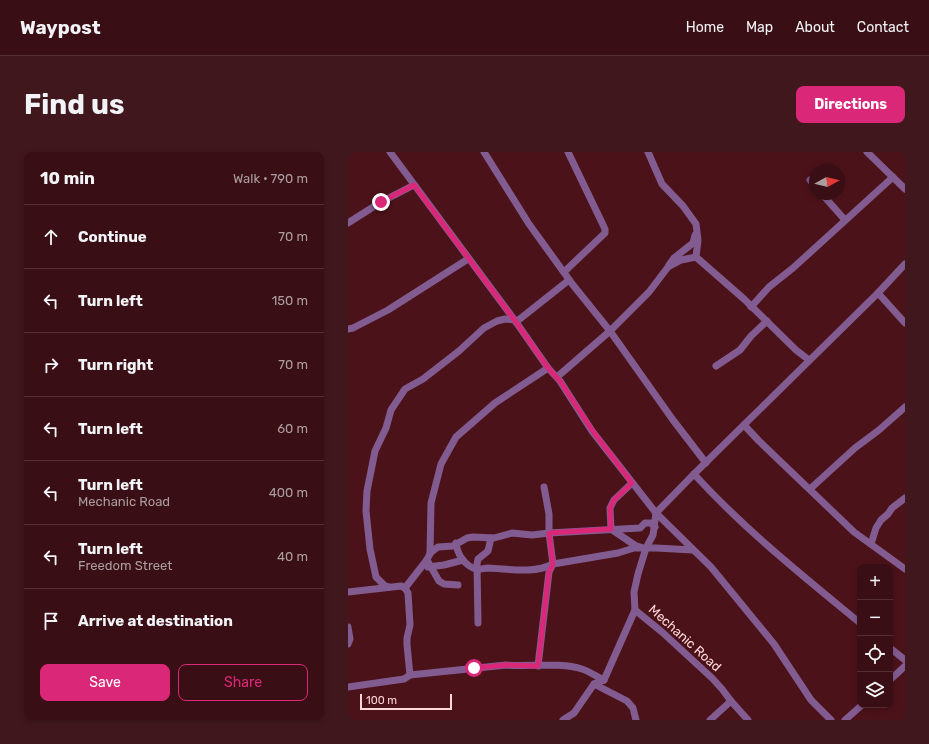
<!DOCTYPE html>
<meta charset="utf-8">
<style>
body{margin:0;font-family:Rubik,sans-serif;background:#40171d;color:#f1f3f6}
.controls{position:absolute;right:12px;bottom:12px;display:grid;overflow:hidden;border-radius:8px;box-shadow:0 2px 6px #0003}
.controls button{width:36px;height:36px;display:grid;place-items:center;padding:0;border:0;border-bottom:1px solid #532e34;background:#390e14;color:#f1f3f6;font:20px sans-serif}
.compass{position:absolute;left:461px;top:12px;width:36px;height:36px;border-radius:50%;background:#390e14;box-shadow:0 2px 6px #0003;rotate:82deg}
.scale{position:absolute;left:12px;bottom:10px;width:92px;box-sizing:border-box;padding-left:4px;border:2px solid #fed7d8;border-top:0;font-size:11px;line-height:14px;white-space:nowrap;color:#fed7d8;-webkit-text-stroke:3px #4c121a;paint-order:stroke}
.stop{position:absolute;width:12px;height:12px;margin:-9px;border:3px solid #db2777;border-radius:50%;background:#fff}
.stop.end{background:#db2777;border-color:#fff;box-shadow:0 1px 4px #0008}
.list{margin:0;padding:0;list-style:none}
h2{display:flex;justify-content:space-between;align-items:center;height:52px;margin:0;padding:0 16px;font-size:17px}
h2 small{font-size:13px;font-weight:400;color:#ab9ca0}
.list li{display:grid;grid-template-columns:26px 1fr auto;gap:12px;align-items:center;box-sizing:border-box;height:64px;padding:0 16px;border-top:1px solid #532e34}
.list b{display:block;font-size:15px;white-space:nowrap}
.list p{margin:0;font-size:13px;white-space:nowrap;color:#ab9ca0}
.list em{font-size:13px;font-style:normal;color:#ab9ca0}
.actions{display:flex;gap:8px;padding:12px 16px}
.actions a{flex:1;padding:9px 0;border:1px solid #db2777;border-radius:8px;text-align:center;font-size:14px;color:#db2777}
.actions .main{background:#db2777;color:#fff}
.icon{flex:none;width:22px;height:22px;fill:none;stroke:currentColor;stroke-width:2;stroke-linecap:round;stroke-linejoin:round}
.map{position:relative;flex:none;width:557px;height:568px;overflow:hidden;border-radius:8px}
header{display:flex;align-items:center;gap:24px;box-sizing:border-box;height:56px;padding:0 20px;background:#390e14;border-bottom:1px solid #532e34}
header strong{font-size:19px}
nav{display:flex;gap:22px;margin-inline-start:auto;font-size:14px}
.intro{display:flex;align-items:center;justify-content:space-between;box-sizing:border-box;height:96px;padding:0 24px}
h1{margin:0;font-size:28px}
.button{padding:10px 18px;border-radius:8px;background:#db2777;color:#fff;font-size:14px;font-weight:700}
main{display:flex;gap:24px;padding:0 24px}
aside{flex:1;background:#390e14;border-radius:8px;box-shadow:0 2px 6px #0003}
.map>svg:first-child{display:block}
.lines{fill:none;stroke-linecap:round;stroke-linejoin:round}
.street{stroke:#825c91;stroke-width:7}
.route{stroke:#db2777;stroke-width:5}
.labels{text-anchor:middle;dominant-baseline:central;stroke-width:4;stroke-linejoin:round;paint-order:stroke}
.street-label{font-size:13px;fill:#fed7d8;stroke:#4c121a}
</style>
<header>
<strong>Waypost</strong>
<nav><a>Home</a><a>Map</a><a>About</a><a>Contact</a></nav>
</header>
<div class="intro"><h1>Find us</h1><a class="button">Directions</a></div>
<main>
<aside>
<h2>10 min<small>Walk · 790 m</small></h2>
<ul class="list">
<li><svg class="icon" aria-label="ahead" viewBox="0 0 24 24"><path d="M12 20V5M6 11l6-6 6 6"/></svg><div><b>Continue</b></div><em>70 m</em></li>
<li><svg class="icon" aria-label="left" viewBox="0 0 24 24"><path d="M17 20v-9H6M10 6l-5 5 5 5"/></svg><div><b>Turn left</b></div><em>150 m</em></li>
<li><svg class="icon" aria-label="right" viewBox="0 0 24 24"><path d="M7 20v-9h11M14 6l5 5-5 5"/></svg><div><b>Turn right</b></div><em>70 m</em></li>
<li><svg class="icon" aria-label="left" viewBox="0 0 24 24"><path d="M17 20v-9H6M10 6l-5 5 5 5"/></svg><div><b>Turn left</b></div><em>60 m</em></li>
<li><svg class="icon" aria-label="left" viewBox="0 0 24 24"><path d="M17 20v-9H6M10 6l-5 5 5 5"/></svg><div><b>Turn left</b><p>Mechanic Road</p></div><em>400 m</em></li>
<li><svg class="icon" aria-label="left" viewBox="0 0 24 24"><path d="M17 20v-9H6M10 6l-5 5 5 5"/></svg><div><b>Turn left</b><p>Freedom Street</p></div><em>40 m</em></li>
<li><svg class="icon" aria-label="arrive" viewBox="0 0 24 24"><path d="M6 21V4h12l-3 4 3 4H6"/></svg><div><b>Arrive at destination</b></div></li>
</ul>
<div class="actions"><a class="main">Save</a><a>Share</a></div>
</aside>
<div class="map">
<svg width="557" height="568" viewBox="0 0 557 568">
<rect width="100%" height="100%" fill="#4c121a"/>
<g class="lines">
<g class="street">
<polyline points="42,0 168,170 200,216 212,229 244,279 308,361 305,383 298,396 290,422 286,440 287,458 314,480 364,526 374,537 383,549 400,568"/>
<polyline points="136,0 181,72 225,133 262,179 325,268 358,311"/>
<polyline points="300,0 314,32 335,54 348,72 350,88 348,105 396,147 448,198 461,208"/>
<polyline points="519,0 557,37"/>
<polyline points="462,28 467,34"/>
<polyline points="474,42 497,68"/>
<polyline points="0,71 33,50 66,33"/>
<polyline points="321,113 326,106 345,91 347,83"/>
<polyline points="216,120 257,81 257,77 220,0"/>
<polyline points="530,141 557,171"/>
<polyline points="403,155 421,135 445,116 545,25"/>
<polyline points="168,170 221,128"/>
<polyline points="0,177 5,176 40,158 120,107"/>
<polyline points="368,214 392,198 403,184 419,169"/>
<polyline points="209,225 262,179 301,140 320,115 333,108 348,105"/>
<polyline points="396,273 411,289 506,380 557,417"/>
<path d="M 346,322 C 396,377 455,424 512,471"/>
<polyline points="284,331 266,348 262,356 263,377 288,394 292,395"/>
<polyline points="462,337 507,296 531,278 557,255"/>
<path d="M 108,391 C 109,402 117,414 128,417 C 132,418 136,416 140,416 C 162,417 185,422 205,412 L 270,401 L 286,396 L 308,396 L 345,398"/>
<polyline points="523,392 528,376 533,368 540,362 544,356 557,346"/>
<polyline points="82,401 90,395 105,394 119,386 125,385 146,386 164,381 184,383 201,381 292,376 297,371 303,371 307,375"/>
<polyline points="79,408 91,429 96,432 110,433"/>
<polyline points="80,415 96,413 115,408"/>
<polyline points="41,435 37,434 28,425 22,397 18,359 19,339 27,299 38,276 43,258 57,237 75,227 111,199 136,176 149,169 157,167 167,168"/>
<polyline points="57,436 78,409 82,402 83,351 93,312 108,285 147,251 200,216"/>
<polyline points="0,440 53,434 57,436 60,441 62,473 59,486 59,493 62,523"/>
<polyline points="130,471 129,412 130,407 140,399 143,386"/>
<polyline points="0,475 2,487 0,492"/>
<polyline points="542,496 557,508"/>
<polyline points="190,514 201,420 205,412 201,381 201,362 196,335"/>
<polyline points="542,528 557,514"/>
<polyline points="246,532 279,549 285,556 288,568"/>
<path d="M 0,535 L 56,527 L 62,523 L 158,513 C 181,515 212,510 234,517 C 241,519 249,525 256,528"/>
<polyline points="215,568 226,561 246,532 256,528 287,458"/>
<polyline points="362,568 383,549"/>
<polyline points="483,568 463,548 426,492 363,415 308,361 346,322 530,141 557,112"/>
<polyline points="497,568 514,553"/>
</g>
</g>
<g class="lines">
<polyline class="route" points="33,50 66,33 168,170 200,216 212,229 244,278 284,331 266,348 262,356 263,377 201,381 205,412 201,420 190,514 158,513 126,516"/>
</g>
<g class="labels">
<g class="street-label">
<text transform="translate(337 486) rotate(42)">Mechanic Road</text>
</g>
</g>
</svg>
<div class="controls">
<button>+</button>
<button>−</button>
<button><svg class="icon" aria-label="locate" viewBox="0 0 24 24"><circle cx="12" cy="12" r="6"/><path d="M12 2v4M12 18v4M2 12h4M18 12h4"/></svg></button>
<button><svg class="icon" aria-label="layers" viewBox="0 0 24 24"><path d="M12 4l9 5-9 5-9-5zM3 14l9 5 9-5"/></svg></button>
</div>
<svg class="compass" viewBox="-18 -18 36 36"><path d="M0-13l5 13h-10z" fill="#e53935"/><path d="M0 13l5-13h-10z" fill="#ab9ca0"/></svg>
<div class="scale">100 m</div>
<div class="stop" style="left:126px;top:516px"></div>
<div class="stop end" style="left:33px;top:50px"></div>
</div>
</main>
